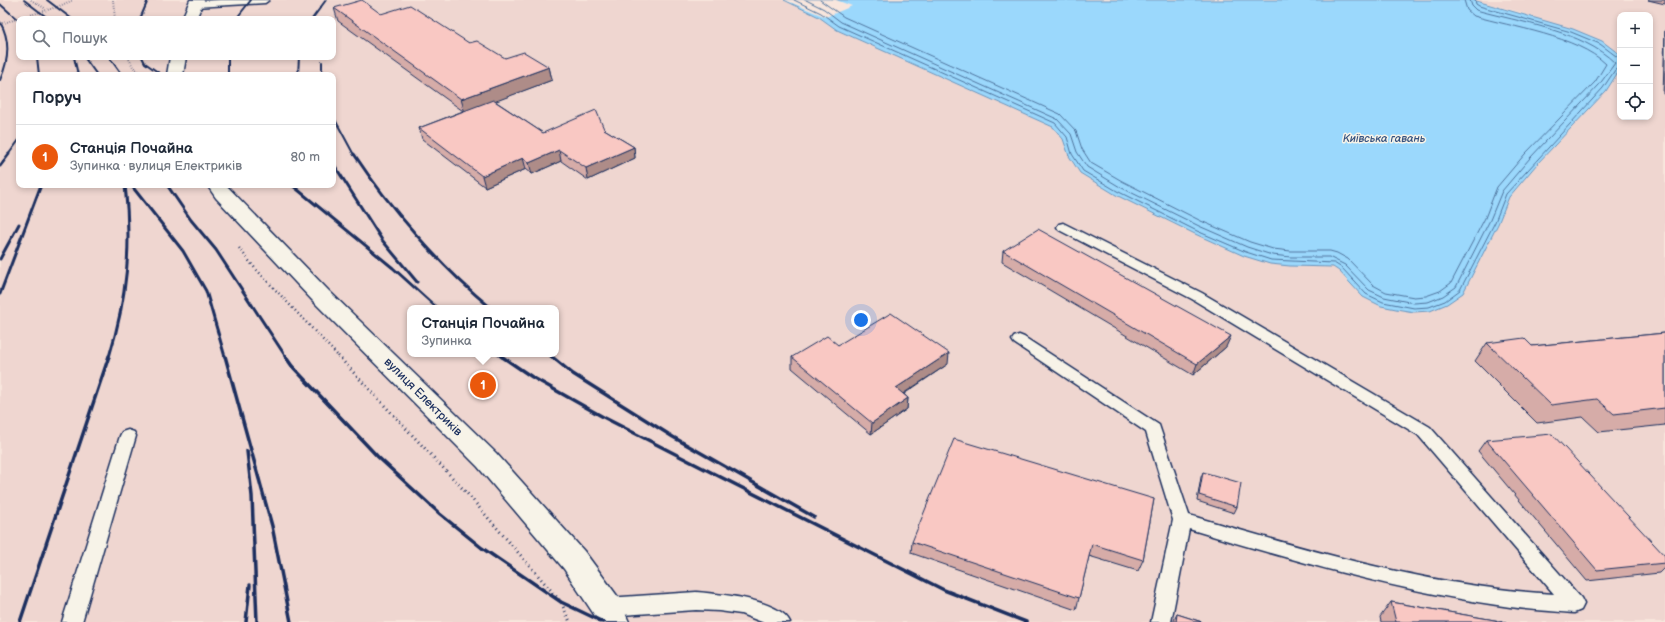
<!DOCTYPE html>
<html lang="uk">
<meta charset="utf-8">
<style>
body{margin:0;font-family:"Balsamiq Sans",sans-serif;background:#f6f6f7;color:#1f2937}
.controls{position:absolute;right:12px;top:12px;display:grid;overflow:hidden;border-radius:8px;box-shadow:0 2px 6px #0003}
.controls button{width:36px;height:36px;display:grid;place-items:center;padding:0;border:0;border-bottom:1px solid #e0e1e3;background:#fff;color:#1f2937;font:20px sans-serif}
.you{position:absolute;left:861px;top:320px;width:14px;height:14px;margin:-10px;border:3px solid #fff;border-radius:50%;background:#1a73e8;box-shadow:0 0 0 6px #1a73e833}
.badge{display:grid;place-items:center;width:26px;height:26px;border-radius:50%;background:#ea580c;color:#fff;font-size:13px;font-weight:700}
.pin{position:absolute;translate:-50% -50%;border:2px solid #fff;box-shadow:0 1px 4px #0006}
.popup{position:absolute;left:407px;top:305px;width:152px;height:52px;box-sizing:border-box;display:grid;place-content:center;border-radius:8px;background:#fff;filter:drop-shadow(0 1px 3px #0005);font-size:13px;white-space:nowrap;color:#747a83}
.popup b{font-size:15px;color:#1f2937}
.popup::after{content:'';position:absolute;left:50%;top:100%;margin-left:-8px;border:8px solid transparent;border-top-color:#fff}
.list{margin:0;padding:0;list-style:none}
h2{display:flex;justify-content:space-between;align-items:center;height:52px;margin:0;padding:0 16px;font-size:17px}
h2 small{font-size:13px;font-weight:400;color:#747a83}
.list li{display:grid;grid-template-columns:26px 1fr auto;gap:12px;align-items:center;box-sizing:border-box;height:64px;padding:0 16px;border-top:1px solid #e0e1e3}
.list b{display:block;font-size:15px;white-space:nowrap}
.list p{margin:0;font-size:13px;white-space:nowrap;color:#747a83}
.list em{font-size:13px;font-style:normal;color:#747a83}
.icon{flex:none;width:22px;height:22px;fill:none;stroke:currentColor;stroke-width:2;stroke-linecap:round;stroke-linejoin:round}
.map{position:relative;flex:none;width:1665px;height:622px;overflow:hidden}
.search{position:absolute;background:#fff;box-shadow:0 2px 6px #0003;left:16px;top:16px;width:320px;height:44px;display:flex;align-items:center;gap:10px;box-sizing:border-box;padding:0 14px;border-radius:8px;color:#747a83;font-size:15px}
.panel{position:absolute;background:#fff;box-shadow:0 2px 6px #0003;left:16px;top:72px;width:320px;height:116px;border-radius:8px}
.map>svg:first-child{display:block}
.built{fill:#efd6d0;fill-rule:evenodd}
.water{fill:#9bd8fc;stroke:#6894bd}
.pier{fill:#f8e6dd}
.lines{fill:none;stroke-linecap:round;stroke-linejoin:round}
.shore{stroke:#4e739d;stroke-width:1}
.service-casing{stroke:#1b2f5e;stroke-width:3}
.tertiary-casing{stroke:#1b2f5e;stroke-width:3}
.path-far2{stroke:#1b2f5e;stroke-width:2;stroke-dasharray:0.5 2;stroke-linecap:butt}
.path-far1{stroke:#1b2f5e;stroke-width:2.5;stroke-dasharray:1 3;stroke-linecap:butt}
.path{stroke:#1b2f5e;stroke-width:3;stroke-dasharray:1 3.5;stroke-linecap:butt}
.service{fill:#f7f3e8;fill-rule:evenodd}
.tertiary{fill:#f7f3e8;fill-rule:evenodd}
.rail-far2{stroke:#1b2f5e;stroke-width:2}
.rail-far1{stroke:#1b2f5e;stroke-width:3}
.rail{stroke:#1b2f5e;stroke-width:3.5}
.wall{fill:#d6aca8;stroke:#1b2f5e}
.shaded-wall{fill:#ae8c88;stroke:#1b2f5e}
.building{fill:#f9c8c3;stroke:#1b2f5e}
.labels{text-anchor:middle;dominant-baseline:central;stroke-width:3;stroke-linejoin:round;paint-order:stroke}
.far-water-label{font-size:11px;font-style:italic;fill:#35517e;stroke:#f7f3e8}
.street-label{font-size:12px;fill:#1b2f5e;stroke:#f7f3e8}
</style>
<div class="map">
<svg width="1665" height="622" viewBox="0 0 1665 622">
<rect width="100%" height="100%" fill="#f8e6dd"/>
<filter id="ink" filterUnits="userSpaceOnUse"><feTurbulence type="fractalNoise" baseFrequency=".025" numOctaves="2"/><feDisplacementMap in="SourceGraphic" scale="8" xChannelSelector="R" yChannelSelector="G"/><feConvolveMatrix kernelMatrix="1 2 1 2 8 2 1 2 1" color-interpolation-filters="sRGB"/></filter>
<g filter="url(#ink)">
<path class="built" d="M 0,0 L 784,0 L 819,17 L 837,30 L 1053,127 L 1063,139 L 1069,156 L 1080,173 L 1116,195 L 1195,234 L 1244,256 L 1290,266 L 1333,267 L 1339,271 L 1363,297 L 1381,306 L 1414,312 L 1430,311 L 1474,270 L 1498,224 L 1509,197 L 1537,164 L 1606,91 L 1620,69 L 1620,117 L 1650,117 L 1650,15 L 1620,15 L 1620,57 L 1619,54 L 1520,12 L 1473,0 L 1665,0 L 1665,622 L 0,622 ZM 19,19 L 333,19 L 333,57 L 19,57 ZM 19,75 L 333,75 L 333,185 L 19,185 ZM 410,308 L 556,308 L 556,354 L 410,354 Z"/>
<polygon class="water" points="784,0 1473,0 1573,29 1602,41 1619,54 1620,69 1606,91 1537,164 1509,197 1498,224 1463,293 1447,304 1430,311 1414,312 1396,309 1381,306 1363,297 1339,271 1333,267 1290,266 1270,264 1244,256 1195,234 1116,195 1080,173 1069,156 1063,139 1053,127 837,30 819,17"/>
<polygon class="pier" points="785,0 836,0 852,6 826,17"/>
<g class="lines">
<g class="shore">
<polyline points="794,0 821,13 839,26 1055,123 1067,137 1072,154 1083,171 1117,191 1197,231 1246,252 1271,260 1334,263 1342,268 1366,294 1383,302 1414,308 1429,307 1445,301 1460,290 1495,222 1506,194 1603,88 1615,70 1620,68"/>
<path d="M 806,0 L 824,9 L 841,22 L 1057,119 L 1071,134 L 1077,152 L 1087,167 L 1120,187 L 1199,226 L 1247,247 L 1272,255 L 1291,257 L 1329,257 L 1345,265 L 1369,290 L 1384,297 L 1414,303 L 1428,302 L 1443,296 L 1456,287 L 1490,220 L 1502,191 L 1530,158 L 1599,85 L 1615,63 C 1583,31 1519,22 1476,10 L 1472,6 L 1470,0"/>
<path d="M 820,0 L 844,17 L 1060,114 L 1076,131 L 1082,149 L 1091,163 L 1122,181 L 1201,221 L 1250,242 L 1273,249 L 1291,251 L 1330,251 L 1337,253 L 1348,259 L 1373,285 L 1386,292 L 1414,297 L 1426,296 L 1440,291 L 1451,283 L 1485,218 L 1497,187 L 1525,154 L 1595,82 L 1606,64 C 1577,36 1512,27 1474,16 L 1467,10 L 1464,0"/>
<polyline points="1475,0 1476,4 1479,6 1571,32 1600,44 1616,56 1620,57"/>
</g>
<defs>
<g id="service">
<polygon points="220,0 269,0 265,3 195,7 191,4 195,1"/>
<path d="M 1063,223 L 1202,293 L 1430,427 L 1581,598 L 1584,604 L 1581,610 L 1574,613 C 1553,611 1531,610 1510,607 C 1401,592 1295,561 1189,529 L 1171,622 L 1151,622 L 1173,520 L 1146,432 L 1014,343 L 1012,340 L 1014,337 L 1019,335 L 1024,337 L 1159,425 L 1189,515 C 1308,550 1430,587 1554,594 L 1418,435 L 1192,299 L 1059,230 L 1057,227 L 1059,224 Z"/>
<polygon points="128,430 134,432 136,436 82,622 62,622 120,436 122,432"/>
<path d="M 696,592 C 719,594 779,599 790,622 L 762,622 L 741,614 L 719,611 L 696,610 L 607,616 L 600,613 L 597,607 L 600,601 L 607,598 Z"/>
</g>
<g id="tertiary">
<polygon points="190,0 204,0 196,19 182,19"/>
<polygon points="170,57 186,57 183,75 167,75"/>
<polygon points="207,185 226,185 328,290 496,453 584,551 618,597 629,622 599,622 564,569 478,467 312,300 216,198"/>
</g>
</defs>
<use href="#service" class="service-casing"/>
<use href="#tertiary" class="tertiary-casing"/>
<g class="path-far2">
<polyline points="31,0 46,9"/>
<polyline points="113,0 115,19"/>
<polyline points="0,24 57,7 73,0"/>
<polyline points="128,57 133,67 143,75"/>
</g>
<polyline class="path-far1" points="239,248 253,266 339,357"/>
<polyline class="path" points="338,356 464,490 561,602 570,622"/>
<use href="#service" class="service"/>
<use href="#tertiary" class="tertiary"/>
<g class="rail-far2">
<polyline points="24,0 49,19"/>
<polyline points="47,0 72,19"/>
<polyline points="0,4 19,21"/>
<polyline points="140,19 148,0"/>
<polyline points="236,19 251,0"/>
<polyline points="312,19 326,0"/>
<path d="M 0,22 C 11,41 9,60 0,80"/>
<polyline points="37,57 39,75"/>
<polyline points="74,57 78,75"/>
<polyline points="84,57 97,75"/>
<polyline points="109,57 122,75"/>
<polyline points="142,57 145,63 162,75"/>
<polyline points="228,57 228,75"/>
<polyline points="322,62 322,75"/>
<polyline points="298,75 299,57"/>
<polyline points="333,116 354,155"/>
<polyline points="8,155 19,140"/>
</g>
<g class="rail-far1">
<path d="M 354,154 C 389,207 441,267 491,308"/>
<polyline points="333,163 382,240 417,282"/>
<polyline points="0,166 9,154"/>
<polyline points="131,185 183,251 206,291 225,357"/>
<polyline points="167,185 191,220 216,250 286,357"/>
<polyline points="292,185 393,268 437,308"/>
<polyline points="0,259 19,224"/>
<polyline points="0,294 41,185"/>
<polyline points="498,354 502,357"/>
<polyline points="549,354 552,357"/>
<path d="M 109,357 C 127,298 132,246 125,185"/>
</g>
<g class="rail">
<polyline points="225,356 272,526 291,622"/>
<polyline points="285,356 292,366 378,457 440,514 482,548 561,602 603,622"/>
<polyline points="501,356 532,377 605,418 689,461 944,590 1026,622"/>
<polyline points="551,356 573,374 673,437 814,517"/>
<polyline points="247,451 252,496 257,622"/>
<polyline points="20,622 109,356"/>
<polyline points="246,622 250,585"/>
</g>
</g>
<g class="wall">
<polygon points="1648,0 1665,0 1665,4"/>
<polygon points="334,8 381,14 469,43 505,58 549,67 552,80 495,101 543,133 604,129 634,147 635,158 588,180 561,161 532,174 526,169 485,187 422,139 419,128 463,111 338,21"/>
<polygon points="1665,30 1665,95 1663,94"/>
<polygon points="1003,251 1226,347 1193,375 1002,262"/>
<polygon points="1665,333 1665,425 1599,432 1583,417 1537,423 1475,361 1487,343 1532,346"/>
<polygon points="838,345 948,364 904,394 908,398 907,409 871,434 792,368 792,357"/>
<polygon points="1486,440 1665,563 1665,567 1659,573 1587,581 1478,451"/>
<polygon points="1203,472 1237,507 1234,513 1197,501 1201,477"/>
<polygon points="1154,499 1143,560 1138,571 1089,556 1079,598 1076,610 911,553 912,542"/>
<polygon points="1391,602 1506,622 1381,622 1380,617"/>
<polygon points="1177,614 1202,622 1174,622 1174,620"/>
</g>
<g class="shaded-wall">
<polygon points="549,67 552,80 465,113 461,99"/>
<polygon points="634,147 635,158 588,180 586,168"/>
<polygon points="559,150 561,161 532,174 529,163"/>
<polygon points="523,158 526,169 485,187 482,176"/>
<polygon points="1231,336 1226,347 1193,375 1197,364"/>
<polygon points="949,353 948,364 895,399 896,388"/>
<polygon points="908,398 907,409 871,434 872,423"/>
</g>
<g class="building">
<polygon points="362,0 381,14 410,5 469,43 477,41 505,58 524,52 549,67 461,99 334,8"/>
<polygon points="493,100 543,133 596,110 604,129 634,147 586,168 559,150 529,163 523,158 482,176 419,128"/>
<polygon points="1038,229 1231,336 1197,364 1003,251"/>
<polygon points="891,313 949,353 896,388 908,398 872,423 792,357 827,336 838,345"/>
<polygon points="1665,333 1665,408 1614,414 1597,399 1551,405 1487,343 1524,338 1532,346"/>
<polygon points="1552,434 1665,556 1665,563 1597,570 1486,440"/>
<polygon points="954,439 1154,499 1143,560 1092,544 1079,598 912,542"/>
<polygon points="1203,472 1241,483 1237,507 1199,495"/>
<polygon points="1391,602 1506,622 1396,622"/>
<polygon points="1177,614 1202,622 1176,622"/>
</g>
</g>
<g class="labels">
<g class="far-water-label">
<text x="1384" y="138">Київська гавань</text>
</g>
<g class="street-label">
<text transform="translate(423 397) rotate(45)">вулиця Електриків</text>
</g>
</g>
</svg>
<div class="controls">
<button>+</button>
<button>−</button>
<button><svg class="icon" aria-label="locate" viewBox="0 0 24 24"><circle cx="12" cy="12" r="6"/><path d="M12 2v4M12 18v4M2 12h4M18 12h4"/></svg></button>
</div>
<div class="you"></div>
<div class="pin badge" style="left:483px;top:385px">1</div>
<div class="popup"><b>Станція Почайна</b>Зупинка</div>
<div class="search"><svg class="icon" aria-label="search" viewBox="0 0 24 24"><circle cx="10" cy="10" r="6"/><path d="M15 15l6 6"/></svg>Пошук</div>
<section class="panel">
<h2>Поруч<small></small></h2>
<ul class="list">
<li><span class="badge">1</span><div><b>Станція Почайна</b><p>Зупинка · вулиця Електриків</p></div><em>80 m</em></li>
</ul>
</section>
</div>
